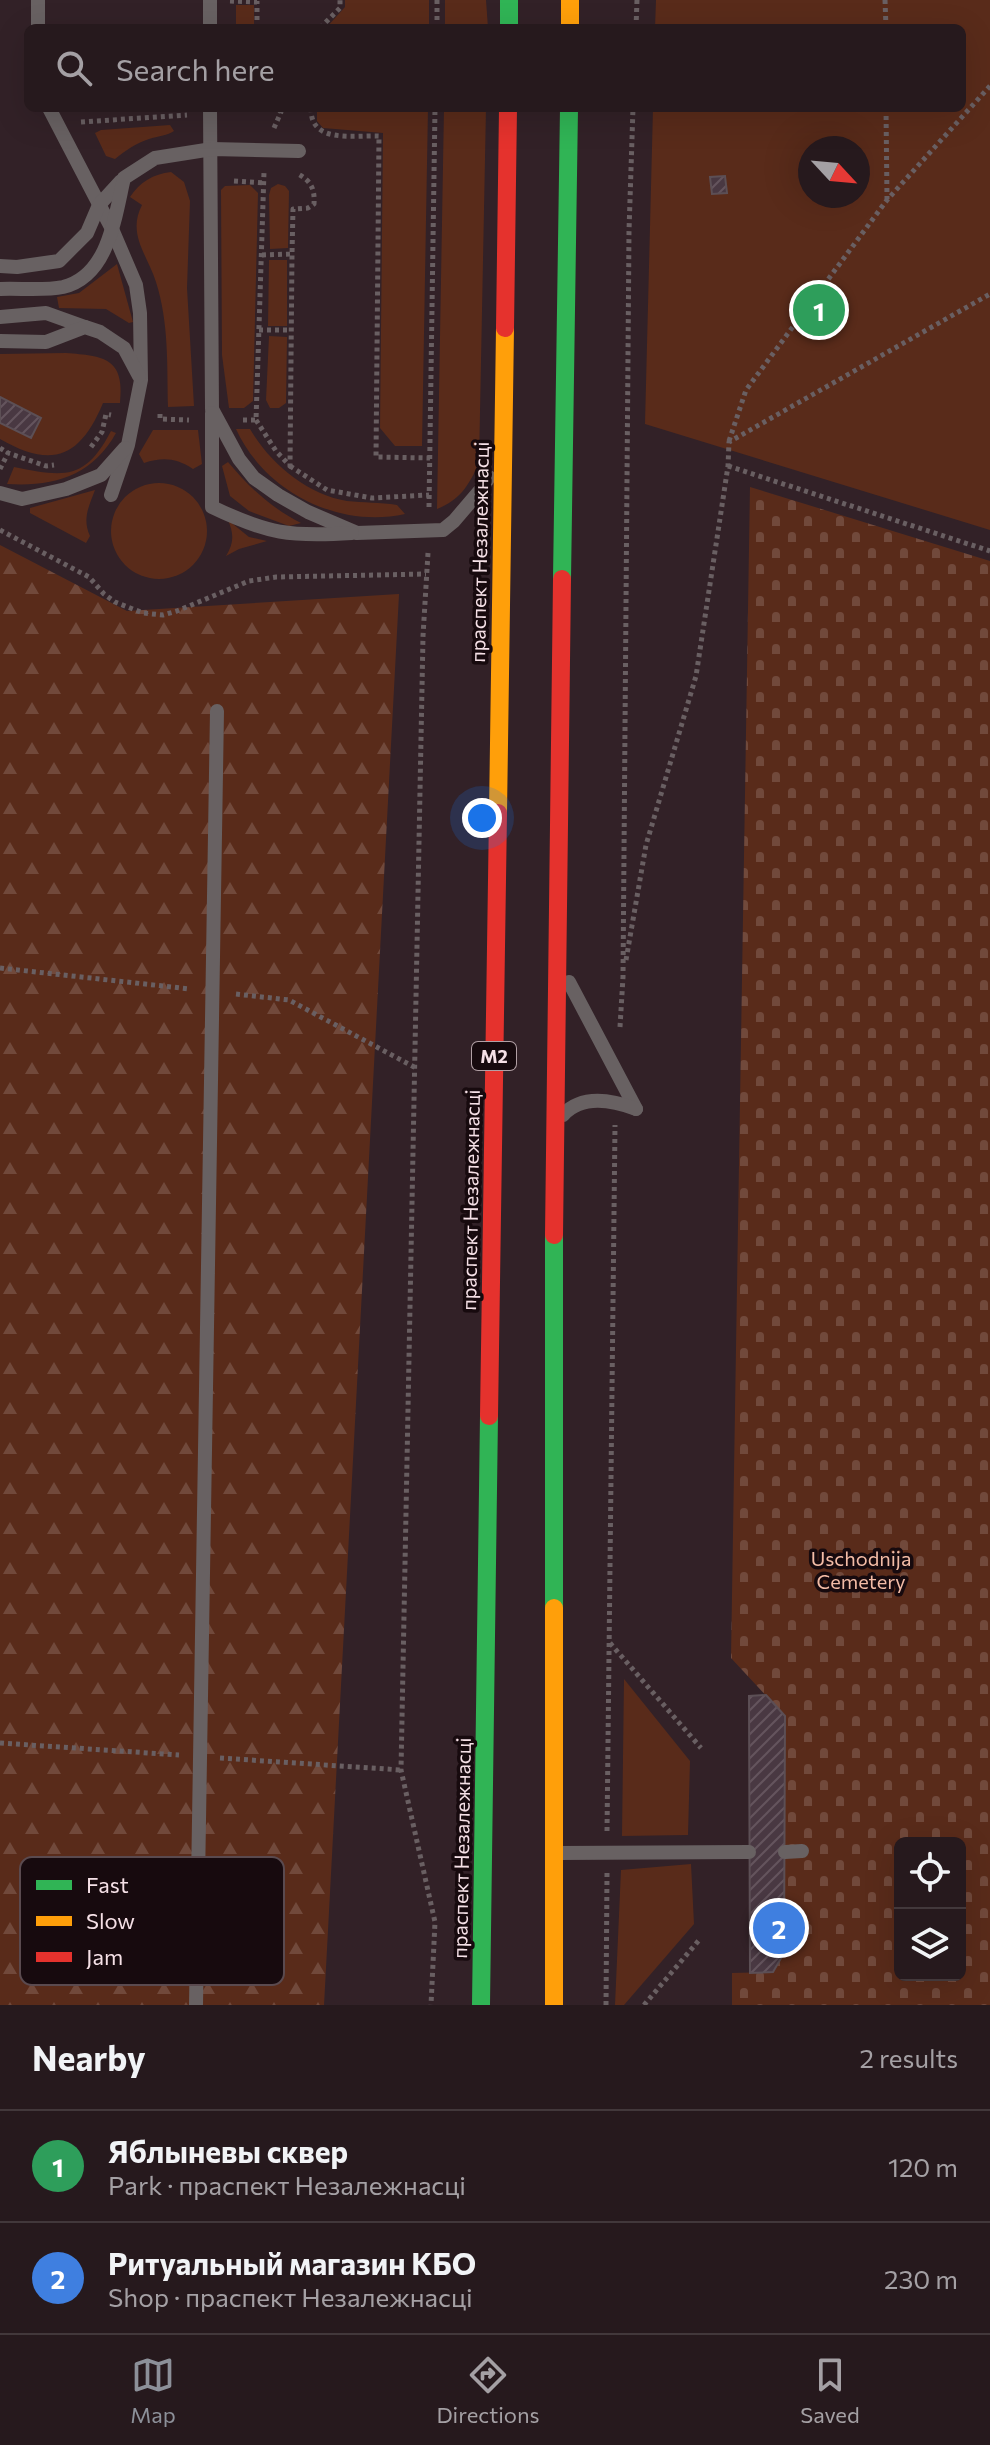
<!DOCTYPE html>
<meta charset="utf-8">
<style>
body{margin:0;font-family:Commissioner,sans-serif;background:#32262a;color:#f1f3f6}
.controls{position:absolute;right:24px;bottom:24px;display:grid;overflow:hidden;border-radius:12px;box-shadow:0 8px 32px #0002}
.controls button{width:72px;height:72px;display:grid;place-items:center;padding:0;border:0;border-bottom:2px solid #42383b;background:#26191d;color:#f1f3f6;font:40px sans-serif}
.compass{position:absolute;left:798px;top:136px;width:72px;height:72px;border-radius:50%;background:#26191d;box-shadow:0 8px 32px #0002;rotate:116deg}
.you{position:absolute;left:482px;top:818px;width:28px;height:28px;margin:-20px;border:6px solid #fff;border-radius:50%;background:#1a73e8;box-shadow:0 0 0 12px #1a73e833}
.badge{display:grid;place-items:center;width:52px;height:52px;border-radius:50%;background:#8c9099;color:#fff;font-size:26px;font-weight:700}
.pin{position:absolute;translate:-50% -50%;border:4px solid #fff;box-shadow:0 2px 8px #0006}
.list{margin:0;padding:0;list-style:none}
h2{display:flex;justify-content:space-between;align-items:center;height:104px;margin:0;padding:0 32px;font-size:34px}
h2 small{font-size:26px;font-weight:400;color:#a4a0a4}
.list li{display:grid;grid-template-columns:52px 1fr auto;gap:24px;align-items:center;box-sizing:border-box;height:112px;padding:0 32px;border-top:2px solid #42383b}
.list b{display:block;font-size:30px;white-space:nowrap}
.list p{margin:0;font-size:26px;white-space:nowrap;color:#a4a0a4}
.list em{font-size:26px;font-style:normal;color:#a4a0a4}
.icon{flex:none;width:44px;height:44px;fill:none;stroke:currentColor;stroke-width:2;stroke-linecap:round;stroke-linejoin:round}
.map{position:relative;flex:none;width:990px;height:2005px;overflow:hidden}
.search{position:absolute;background:#26191d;box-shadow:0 8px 32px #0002;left:24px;right:24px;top:24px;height:88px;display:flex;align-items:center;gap:20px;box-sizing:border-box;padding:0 28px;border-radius:12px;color:#a4a0a4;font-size:30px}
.sheet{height:328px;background:#26191d}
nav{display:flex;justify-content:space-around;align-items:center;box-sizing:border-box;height:112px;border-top:2px solid #42383b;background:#26191d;font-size:22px;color:#a4a0a4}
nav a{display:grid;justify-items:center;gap:4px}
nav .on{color:#8c9099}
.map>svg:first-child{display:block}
.green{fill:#592b1a;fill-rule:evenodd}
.forest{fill:url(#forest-firs)}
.cemetery{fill:url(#cemetery-stones);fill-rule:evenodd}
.building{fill:url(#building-hatch);stroke:#5c4f55;stroke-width:2}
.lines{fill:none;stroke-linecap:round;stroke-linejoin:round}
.path{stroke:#695f62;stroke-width:5;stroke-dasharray:4 4;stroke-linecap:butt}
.lane{stroke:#686162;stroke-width:14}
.fast{stroke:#30b455;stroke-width:18}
.slow{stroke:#ff9f0a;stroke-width:18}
.jam{stroke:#e5322d;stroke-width:18}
.labels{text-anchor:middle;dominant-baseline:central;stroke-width:7;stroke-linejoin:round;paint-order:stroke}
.shield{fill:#170a0e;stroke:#b2a0a5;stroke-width:2}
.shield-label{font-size:18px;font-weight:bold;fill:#f5e0e6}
.street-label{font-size:20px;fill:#f5e0e6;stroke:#170a0e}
.park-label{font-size:20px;fill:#f3bca6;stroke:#170a0e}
.key{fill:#170a0e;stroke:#5a4a4f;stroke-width:2}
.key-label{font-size:22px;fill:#f5e0e6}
</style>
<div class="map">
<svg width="990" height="2005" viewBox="0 0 990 2005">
<defs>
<pattern id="forest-firs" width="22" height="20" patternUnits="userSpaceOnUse" patternTransform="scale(2)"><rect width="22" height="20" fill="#592b1a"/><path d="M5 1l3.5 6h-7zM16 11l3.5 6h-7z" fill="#71493b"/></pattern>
<pattern id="cemetery-stones" width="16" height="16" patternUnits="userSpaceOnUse" patternTransform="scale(2)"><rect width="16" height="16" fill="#592b1a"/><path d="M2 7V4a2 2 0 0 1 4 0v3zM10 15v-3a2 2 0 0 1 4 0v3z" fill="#71493b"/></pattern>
<pattern id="building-hatch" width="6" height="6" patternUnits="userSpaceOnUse" patternTransform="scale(2)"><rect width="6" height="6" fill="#493842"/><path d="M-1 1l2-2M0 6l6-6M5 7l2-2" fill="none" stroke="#64545d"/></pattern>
</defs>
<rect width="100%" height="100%" fill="#322127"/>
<g class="green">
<polygon points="345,0 429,0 429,28 326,28 345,7"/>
<polygon points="445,0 486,0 488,28 445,28"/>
<path d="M 656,0 L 990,0 L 990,530 L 645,424 L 653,108 L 962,108 L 962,28 L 655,28 ZM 810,148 L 858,148 L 858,196 L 810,196 Z"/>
<rect x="236" y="5" width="18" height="23"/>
<polygon points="317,108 428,108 422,446 395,446 380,428 383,133 323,128 317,121"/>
<path d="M 444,108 L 486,108 L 479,463 C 469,485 460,500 437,509 Z"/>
<path d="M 170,125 L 174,131 C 166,136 158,136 149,139 C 136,143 125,151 115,159 L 106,156 L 95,133 L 101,130 Z"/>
<path d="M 171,172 L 184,182 L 190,201 L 187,288 L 194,406 L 168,407 C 167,365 169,323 156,282 C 147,254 127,234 142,205 L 130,197 C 140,182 153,174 171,172 Z"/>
<polygon points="278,184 285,186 289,191 288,248 270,249 269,195 271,188"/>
<polygon points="250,185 258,193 253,401 244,408 229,408 222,355 221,190 225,186"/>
<polygon points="269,260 287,260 287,326 268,326"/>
<polygon points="117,264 133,322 129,323 106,309 59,308 57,297 79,293"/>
<polygon points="269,336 287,337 286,403 279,408 270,408 266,400"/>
<path d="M 66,353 C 104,356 125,358 120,403 L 103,403 C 80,458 52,469 0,439 L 0,354 Z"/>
<path d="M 236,429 L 250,429 C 270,463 306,494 347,501 C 363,503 380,502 397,505 L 405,514 C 338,529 264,491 236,429 Z"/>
<path d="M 153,430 L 198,430 L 202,464 L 193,469 C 176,458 163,457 144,463 L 139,454 Z"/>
<path d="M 111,431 L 116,433 C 92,476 54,487 7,484 L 14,467 C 64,477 85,481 111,431 Z"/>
<path d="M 228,462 C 250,488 270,507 301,523 L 289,526 L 249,511 L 230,496 L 222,466 Z"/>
<circle cx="159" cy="531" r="48"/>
<path d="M 95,490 C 89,506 82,519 90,536 L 86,543 L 30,513 L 30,508 Z"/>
<path d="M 228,520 L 249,537 L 267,541 L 239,549 L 226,556 C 234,543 234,534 228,520 Z"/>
<polygon points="624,1679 690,1761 688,1835 622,1836"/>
<polygon points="691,1864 694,1924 624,2005 615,2005 621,1870"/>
</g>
<polygon class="forest" points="0,545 127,611 399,594 324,2005 0,2005"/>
<path class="cemetery" d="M 750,487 L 990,561 L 990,2005 L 732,2005 L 732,1973 L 773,1972 L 784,1953 L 785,1716 L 731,1658 ZM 900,1843 L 960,1843 L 960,1975 L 900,1975 Z"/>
<g class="building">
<polygon points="725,176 727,193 712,194 710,177"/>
<polygon points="0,397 41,418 31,438 0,423"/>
<polygon points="766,1695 785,1716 784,1953 773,1972 750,1973 749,1696"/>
</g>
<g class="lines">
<g class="path">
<polyline points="885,0 886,28"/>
<polyline points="230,1 257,2"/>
<polyline points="257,28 257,1"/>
<polyline points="320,28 340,8 340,0"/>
<polyline points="437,28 437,0"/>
<polyline points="636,28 637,0"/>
<path d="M 311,108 C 310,144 353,135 379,136 L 376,457 L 430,458"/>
<polyline points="886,108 887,199"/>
<polyline points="81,122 187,115"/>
<polyline points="274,128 281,112 277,108"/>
<polyline points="234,181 264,183"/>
<path d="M 262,255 L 292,254 L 293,209 L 308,208 L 314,204 C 315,189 311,181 298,174"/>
<polyline points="259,330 291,330"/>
<polyline points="160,414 160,419 189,420"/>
<polyline points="243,420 256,420 264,172"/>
<polyline points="256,420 276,451 290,466 292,254"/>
<polyline points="729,441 746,390 887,200 990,86"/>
<polyline points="91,447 102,432 106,414 111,415"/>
<polyline points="0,448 8,453"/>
<polyline points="290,466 327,490 372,498 429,495"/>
<polyline points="728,466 990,551"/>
<polyline points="0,469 8,453 46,466 54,465"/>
<polyline points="429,507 435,108"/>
<polyline points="0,530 89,577 104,594 115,602 143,613 163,615 177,611 249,581 276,577 426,574"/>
<polyline points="428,553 423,636 401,1770 435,1922 431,2005"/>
<polyline points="626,960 646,845 696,676 728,466 729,442 990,294"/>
<polyline points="0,968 190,989"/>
<polyline points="236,994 289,1000 416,1068"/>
<polyline points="620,1027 623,977 629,231 633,108"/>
<polyline points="610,1643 701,1748"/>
<polyline points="0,1743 179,1755"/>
<polyline points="220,1758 401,1770"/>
<polyline points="607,1831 615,1125"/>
<polyline points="606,2005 607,1873"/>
<polyline points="644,2005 700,1939"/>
</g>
<g class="lane">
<polyline points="38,28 38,0"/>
<polyline points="210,28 210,0"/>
<polyline points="49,108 112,229 136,285 140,313 141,380 128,445 111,495"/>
<polyline points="210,108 212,409 239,459 254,478 278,495 308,512 357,533 443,530 454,521 483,487 489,477"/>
<polyline points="0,266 17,267 59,261 87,233 99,205 121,181"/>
<path d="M 0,289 C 19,288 44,291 63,287 C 109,276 115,216 124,178 L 155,158 L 212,149 L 299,151"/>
<polyline points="0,317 46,313 85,327"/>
<polyline points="0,341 46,342 85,327 100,332 124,348 139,376"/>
<path d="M 212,413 L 212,507 C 268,534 290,537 352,533"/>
<polyline points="0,493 22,499 66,489 101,475 125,448"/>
<polyline points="569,982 636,1109"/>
<path d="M 563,1115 C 582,1094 612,1100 636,1109"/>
<polyline points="785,1852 802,1851"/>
<polyline points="558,1853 749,1852"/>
<polyline points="196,2005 217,711"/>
</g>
<g class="fast">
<polyline points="509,0 509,28"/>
<polyline points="562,579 569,108"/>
<polyline points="554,1235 554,1608"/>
<polyline points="481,2005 489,1416"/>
</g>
<g class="slow">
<polyline points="570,0 570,28"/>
<polyline points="498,813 505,328"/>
<polyline points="554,1608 554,2005"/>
</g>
<g class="jam">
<polyline points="505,328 508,108"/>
<polyline points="554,1235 562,579"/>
<polyline points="489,1416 498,813"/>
</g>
</g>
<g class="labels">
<rect class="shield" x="472" y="1042" width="44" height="28" rx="6"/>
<g class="shield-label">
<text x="494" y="1056">М2</text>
</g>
<g class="street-label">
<text transform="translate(479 552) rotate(-89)">праспект Незалежнасці</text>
<text transform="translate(470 1200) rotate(-89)">праспект Незалежнасці</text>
<text transform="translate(461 1848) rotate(-89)">праспект Незалежнасці</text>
</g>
<g class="park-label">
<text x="861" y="1558">Uschodnija<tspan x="861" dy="23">Cemetery</tspan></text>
</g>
</g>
<rect x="20" y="1857" width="264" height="128" rx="12" class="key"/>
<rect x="36" y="1880" width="36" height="10" fill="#30b455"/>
<rect x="36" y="1916" width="36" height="10" fill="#ff9f0a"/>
<rect x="36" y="1952" width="36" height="10" fill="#e5322d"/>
<g class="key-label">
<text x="86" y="1893">Fast</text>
<text x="86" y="1929">Slow</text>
<text x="86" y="1965">Jam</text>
</g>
</svg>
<div class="controls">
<button><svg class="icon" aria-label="locate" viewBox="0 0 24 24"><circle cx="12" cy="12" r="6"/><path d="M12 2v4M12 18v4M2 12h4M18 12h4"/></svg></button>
<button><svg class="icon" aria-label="layers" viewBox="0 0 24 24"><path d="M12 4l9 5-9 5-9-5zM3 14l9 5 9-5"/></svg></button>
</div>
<svg class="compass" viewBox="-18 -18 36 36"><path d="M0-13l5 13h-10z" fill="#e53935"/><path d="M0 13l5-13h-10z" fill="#a4a0a4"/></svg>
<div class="you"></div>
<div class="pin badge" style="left:819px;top:310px;background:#2e9e5b">1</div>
<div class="pin badge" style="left:779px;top:1928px;background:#3f7fe0">2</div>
<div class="search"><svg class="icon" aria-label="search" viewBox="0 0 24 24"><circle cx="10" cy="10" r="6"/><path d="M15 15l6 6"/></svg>Search here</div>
</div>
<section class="sheet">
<h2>Nearby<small>2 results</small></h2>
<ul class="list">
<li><span class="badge" style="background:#2e9e5b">1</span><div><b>Яблыневы сквер</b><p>Park · праспект Незалежнасці</p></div><em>120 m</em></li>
<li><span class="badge" style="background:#3f7fe0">2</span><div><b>Ритуальный магазин КБО</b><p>Shop · праспект Незалежнасці</p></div><em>230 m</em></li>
</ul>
</section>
<nav>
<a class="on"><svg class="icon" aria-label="map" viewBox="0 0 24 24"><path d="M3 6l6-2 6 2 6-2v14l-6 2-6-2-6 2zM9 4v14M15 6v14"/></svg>Map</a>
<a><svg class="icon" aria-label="directions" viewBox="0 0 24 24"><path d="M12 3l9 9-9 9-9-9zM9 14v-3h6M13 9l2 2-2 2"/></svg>Directions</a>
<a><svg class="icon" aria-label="saved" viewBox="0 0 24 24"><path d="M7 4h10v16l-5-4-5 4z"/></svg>Saved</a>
</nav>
